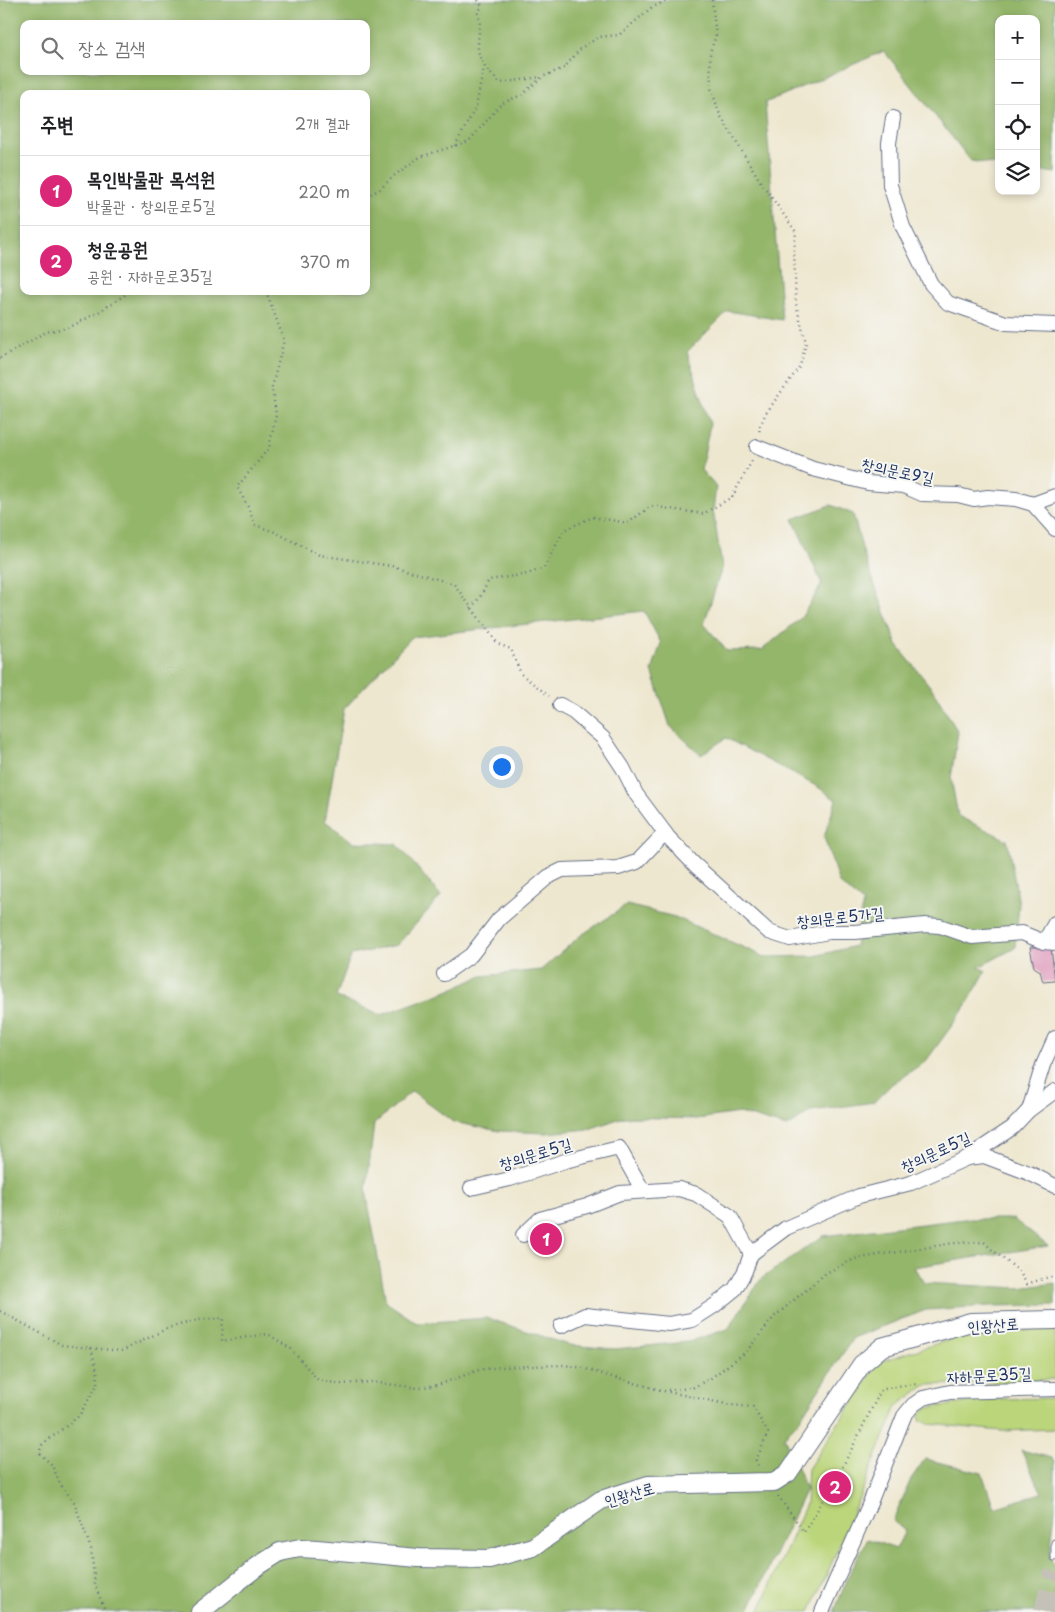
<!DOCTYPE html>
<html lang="ko">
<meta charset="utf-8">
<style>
body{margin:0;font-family:"Playpen Sans","Poor Story",sans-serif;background:#f2f2f2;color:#202124}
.controls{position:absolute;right:15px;top:15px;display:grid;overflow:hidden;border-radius:10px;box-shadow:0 2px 8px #0003}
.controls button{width:45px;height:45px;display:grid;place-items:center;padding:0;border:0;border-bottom:1px solid #e0e0e0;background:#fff;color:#202124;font:25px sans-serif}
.you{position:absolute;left:501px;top:766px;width:18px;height:18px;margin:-12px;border:4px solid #fff;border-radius:50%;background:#1a73e8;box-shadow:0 0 0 8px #1a73e833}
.badge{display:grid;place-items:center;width:32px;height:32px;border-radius:50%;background:#db2777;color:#fff;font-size:16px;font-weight:700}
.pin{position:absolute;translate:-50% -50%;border:2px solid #fff;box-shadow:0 1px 5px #0006}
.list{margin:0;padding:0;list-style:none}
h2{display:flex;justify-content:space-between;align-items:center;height:65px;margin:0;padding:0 20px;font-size:21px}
h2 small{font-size:16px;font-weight:400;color:#757577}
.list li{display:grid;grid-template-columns:32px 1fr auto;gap:15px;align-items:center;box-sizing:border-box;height:70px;padding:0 20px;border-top:1px solid #e0e0e0}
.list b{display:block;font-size:19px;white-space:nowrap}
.list p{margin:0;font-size:16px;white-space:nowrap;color:#757577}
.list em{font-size:16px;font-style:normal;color:#757577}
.icon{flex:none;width:28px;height:28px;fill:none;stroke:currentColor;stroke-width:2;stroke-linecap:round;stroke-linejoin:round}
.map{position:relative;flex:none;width:1055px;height:1612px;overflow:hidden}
.search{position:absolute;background:#fff;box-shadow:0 2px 8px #0003;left:20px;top:20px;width:350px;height:55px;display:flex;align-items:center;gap:12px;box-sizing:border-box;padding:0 18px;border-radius:10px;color:#757577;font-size:19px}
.panel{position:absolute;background:#fff;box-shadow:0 2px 8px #0003;left:20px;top:90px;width:350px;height:205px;border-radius:10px}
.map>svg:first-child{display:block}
.green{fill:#bbd57a;stroke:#6b826c}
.forest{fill:#94b66a;stroke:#587264;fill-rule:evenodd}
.building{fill:#e09cbd}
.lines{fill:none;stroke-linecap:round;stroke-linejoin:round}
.primary-tunnel{stroke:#c4c2b8;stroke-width:22;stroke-dasharray:22 11;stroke-linecap:butt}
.service-casing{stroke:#656f86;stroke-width:9}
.minor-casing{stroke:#656f86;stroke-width:16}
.tertiary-casing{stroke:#656f86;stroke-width:20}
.path{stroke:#656f86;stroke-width:2.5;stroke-dasharray:1 4;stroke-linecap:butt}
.service{stroke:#fff;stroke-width:7}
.minor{stroke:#fff;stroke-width:14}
.tertiary{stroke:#fff;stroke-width:18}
.labels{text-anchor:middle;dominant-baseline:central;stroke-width:4;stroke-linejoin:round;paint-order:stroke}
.street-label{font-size:16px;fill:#1b2f5e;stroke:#f6f6f2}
</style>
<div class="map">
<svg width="1055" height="1612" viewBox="0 0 1055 1612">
<rect width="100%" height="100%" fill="#f6f6f2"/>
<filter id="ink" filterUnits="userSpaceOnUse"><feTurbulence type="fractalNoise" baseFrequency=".02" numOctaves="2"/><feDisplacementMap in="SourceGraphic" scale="10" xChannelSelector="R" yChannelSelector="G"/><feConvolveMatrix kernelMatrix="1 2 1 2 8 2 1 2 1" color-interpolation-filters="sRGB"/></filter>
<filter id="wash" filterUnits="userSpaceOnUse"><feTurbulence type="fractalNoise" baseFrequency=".0096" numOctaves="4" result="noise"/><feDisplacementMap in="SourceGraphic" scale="20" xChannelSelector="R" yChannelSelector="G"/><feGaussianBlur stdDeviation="1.12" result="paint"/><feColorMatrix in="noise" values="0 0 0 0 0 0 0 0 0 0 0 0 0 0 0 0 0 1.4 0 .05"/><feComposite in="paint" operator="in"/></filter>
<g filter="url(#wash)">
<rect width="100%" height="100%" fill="#eee7cf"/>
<g class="green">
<polygon points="1049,1329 1055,1330 1055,1379 1017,1382 926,1385 897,1406 837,1551 810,1612 759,1612 806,1504 808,1469 879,1362 974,1332"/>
<polygon points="1055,1398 1055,1429 1002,1431 930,1424 920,1420 919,1415 926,1408 995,1399"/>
</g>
<g class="forest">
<path d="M 0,0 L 1055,0 L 1055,173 L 1036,170 L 1036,19 L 999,19 L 999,165 L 971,161 L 884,51 L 765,103 L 782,320 L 728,311 L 687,352 L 710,424 L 701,470 L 716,487 L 713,510 L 722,567 L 704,624 L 727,651 L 762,650 L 801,618 L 822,584 L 793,519 L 831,505 L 853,514 L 864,555 L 897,645 L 933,690 L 958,732 L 951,778 L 958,816 L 1007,840 L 1019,904 L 1015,948 L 979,967 L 986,971 L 966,1006 L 926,1061 L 892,1084 L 874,1102 L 811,1111 L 787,1127 L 739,1113 L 697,1119 L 624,1117 L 589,1129 L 546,1133 L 499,1131 L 453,1122 L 412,1091 L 374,1124 L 366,1191 L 386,1302 L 417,1323 L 487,1318 L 569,1345 L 615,1349 L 688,1342 L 728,1329 L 761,1279 L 823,1236 L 964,1219 L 1013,1219 L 1048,1246 L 914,1267 L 924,1283 L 1020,1288 L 1055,1283 L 1055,1305 L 989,1306 L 926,1310 L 853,1338 L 800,1419 L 784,1437 L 806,1489 L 748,1612 L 0,1612 ZM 24,24 L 366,24 L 366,71 L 24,71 ZM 24,94 L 366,94 L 366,291 L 24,291 ZM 644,611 L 661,643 L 652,671 L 670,726 L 701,755 L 726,738 L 818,787 L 836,800 L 824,837 L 839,883 L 863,903 L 855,946 L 815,956 L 765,957 L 675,917 L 627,905 L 580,936 L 541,970 L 482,976 L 445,992 L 381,1015 L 336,997 L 351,955 L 397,945 L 441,896 L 397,844 L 353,842 L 325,821 L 344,709 L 412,637 Z"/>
<polygon points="1021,1450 1052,1458 1055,1461 1055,1509 1050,1556 1055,1568 1055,1612 834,1612 851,1570 868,1539 896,1549 905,1531 893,1521 911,1479 925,1459 982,1473 994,1508 1042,1493"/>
</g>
<g id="blocks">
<polygon class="building" points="1030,947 1051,947 1055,981 1043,982 1040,971 1034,967"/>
</g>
</g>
<g filter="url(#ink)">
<use href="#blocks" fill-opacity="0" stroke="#656f86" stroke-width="1"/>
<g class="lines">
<polyline class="primary-tunnel" points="1045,1612 1055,1572"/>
<defs>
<polyline id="service" points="1055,1543 1055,1557"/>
<g id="minor">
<polyline points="893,118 889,143 890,185 903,227 931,284 948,303 1006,323 1055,325"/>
<polyline points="757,447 813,469 868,483 904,486 922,494 958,495 974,499 988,497 1016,499 1033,504 1055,529"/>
<polyline points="1033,504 1055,496"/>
<polyline points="560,705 573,712 603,738 623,768 636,794 668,837 695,865 769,932 790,939 829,932 855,932 925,925 940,926 972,937 1022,933 1044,942 1055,943"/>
<polyline points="1044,942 1055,923"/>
<polyline points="444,974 471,955 499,919 548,877 562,870 618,868 637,862 665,833"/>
<polyline points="1029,1110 1055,1091"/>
<polyline points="967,1158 984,1156 1029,1173 1055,1186"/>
<polyline points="471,1188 510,1179 565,1161 619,1148 643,1191"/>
<polyline points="523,1235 540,1219 587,1206 620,1193 679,1189 696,1194 730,1216 751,1254 745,1271 735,1289 714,1306 692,1320 669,1324 585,1315 561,1326"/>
<polyline points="751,1254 786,1228 859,1196 911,1183 967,1158 1012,1128 1029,1110 1043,1065 1055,1038"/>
<polyline points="822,1612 870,1503 904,1416 913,1405 923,1398 950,1392 1055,1389"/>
</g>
<polyline id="tertiary" points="200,1612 258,1566 280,1552 300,1548 317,1549 418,1558 489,1559 533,1547 601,1500 648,1485 774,1482 788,1473 862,1364 882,1347 971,1322 1055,1320"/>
</defs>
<use href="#service" class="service-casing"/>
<use href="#minor" class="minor-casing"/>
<use href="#tertiary" class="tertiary-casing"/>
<g class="path">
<path d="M 478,0 L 482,6 L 478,13 C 482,29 478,30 478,45 C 477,61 490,73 500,83 L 541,77"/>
<polyline points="712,0 716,36 710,52 711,88 720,115 760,181 796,232 794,250 796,304 806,343 800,366 766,413 760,426 759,434"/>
<polyline points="455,146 476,107 484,66"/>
<polyline points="366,196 379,190 395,175 420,157 469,141 501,104 523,94 542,77 564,68 581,48 599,37 619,35 651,8 668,0"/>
<polyline points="266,291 284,340 272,387 276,415 269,448 237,487 248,507 255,525 275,532 319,555 392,566 454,584 498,644 511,649 521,674 549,696"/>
<polyline points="0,358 46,332 70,327 97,313 131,291"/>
<polyline points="471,608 480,597 489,580 527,574 544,568 564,530 593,517 628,523 651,506 703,514 732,497 753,459"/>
<polyline points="0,1311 62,1345 122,1351 168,1328 198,1320 223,1318 222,1341 268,1334 291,1349 318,1380 341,1384 372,1382 418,1388 438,1385 479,1370 500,1367 564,1365 583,1368 612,1377 664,1391 731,1405 753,1407 768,1433 756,1460 759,1467"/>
<polyline points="91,1348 98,1375 97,1385 79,1416 42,1445 39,1453 52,1465 60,1484 74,1502 91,1549 95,1585 106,1612"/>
<polyline points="668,1390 692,1388 711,1378 746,1352 774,1317 826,1273 854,1259 954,1243 984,1242 991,1249 1018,1270 1027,1284 1055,1275"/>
<polyline points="778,1496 804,1532 837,1478 881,1390 896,1386 919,1384"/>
</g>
<use href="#service" class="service"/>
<use href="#minor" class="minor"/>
<use href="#tertiary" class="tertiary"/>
</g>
</g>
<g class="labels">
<g class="street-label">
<text transform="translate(898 470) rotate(12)">창의문로9길</text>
<text transform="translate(840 916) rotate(-6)">창의문로5가길</text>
<text transform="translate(935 1151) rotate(-25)">창의문로5길</text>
<text transform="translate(535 1153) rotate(-17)">창의문로5길</text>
<text transform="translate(993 1324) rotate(-4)">인왕산로</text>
<text transform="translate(989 1374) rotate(-3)">자하문로35길</text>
<text transform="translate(629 1493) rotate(-16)">인왕산로</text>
</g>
</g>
</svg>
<div class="controls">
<button>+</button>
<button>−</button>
<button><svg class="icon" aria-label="locate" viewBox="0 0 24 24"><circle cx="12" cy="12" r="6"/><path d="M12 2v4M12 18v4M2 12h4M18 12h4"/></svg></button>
<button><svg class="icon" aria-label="layers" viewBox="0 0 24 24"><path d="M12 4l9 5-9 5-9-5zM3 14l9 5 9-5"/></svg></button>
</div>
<div class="you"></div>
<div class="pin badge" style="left:546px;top:1239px">1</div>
<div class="pin badge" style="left:835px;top:1487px">2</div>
<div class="search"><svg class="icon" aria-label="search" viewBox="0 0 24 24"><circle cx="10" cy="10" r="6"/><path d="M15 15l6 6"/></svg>장소 검색</div>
<section class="panel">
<h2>주변<small>2개 결과</small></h2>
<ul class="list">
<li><span class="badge">1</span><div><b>목인박물관 목석원</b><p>박물관 · 창의문로5길</p></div><em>220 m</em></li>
<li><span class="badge">2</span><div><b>청운공원</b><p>공원 · 자하문로35길</p></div><em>370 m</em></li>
</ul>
</section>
</div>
